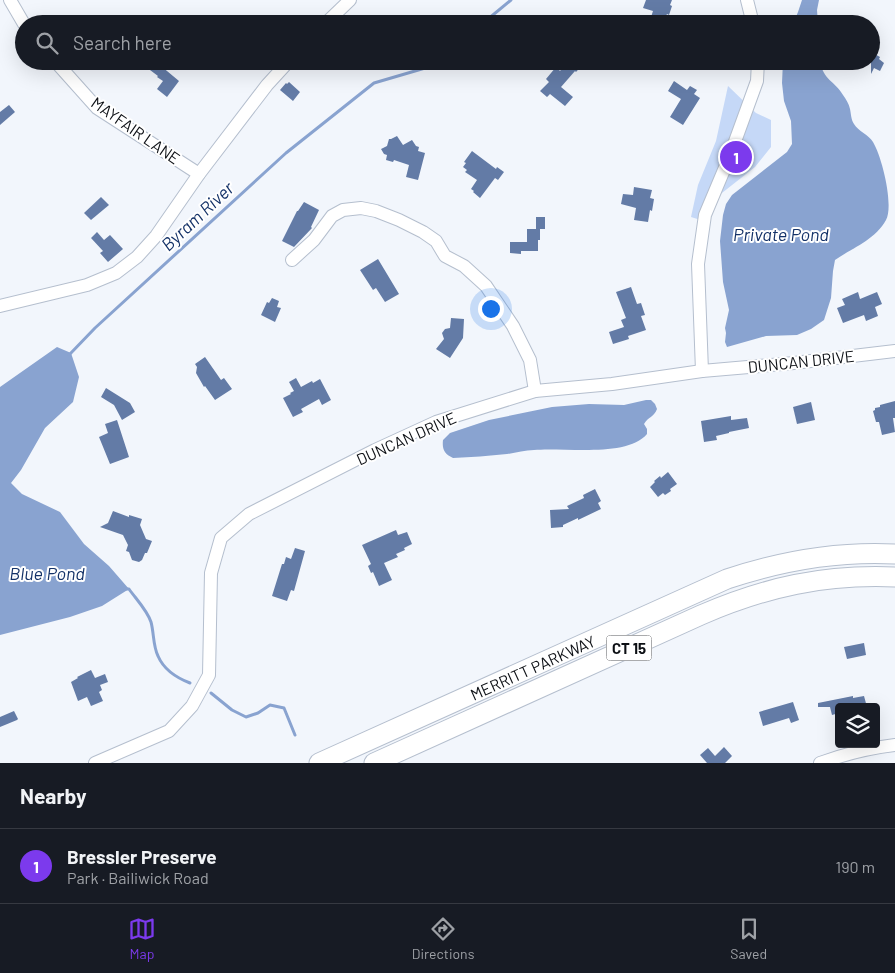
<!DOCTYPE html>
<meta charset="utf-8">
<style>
body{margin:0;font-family:Barlow,sans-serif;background:#242831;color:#f1f3f6}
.controls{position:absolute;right:15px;bottom:15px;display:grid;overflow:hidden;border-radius:5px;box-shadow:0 5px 20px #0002}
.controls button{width:45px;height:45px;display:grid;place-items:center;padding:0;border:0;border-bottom:1px solid #363941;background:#171b24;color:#f1f3f6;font:25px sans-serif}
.you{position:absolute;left:490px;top:308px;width:18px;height:18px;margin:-12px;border:4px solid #fff;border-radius:50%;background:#1a73e8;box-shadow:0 0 0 8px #1a73e833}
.badge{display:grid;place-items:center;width:32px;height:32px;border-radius:50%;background:#7c3aed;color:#fff;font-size:16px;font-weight:700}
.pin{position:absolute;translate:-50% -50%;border:2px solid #fff;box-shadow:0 1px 5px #0006}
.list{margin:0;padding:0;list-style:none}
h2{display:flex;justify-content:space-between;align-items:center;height:65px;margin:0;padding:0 20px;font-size:21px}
h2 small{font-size:16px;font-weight:400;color:#9ea1a6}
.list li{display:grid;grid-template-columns:32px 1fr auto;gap:15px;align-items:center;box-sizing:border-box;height:75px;padding:0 20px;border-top:1px solid #363941}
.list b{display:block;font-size:19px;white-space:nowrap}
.list p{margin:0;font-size:16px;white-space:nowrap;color:#9ea1a6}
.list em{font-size:16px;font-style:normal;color:#9ea1a6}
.icon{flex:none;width:28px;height:28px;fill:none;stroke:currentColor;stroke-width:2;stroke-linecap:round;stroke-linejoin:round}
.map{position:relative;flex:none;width:895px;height:763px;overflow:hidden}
.search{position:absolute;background:#171b24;box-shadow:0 5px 20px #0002;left:15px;right:15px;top:15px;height:55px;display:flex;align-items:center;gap:12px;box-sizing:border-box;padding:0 18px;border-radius:28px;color:#9ea1a6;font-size:19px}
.sheet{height:140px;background:#171b24}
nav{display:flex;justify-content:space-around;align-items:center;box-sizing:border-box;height:70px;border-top:1px solid #363941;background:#171b24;font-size:14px;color:#9ea1a6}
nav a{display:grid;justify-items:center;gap:2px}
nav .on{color:#7c3aed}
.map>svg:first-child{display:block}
.green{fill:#c5d8f7}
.water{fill:#89a3d0}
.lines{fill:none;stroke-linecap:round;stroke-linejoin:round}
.stream{stroke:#89a3d0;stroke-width:3}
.building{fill:#637ba6}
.minor-casing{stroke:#b5bfce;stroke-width:14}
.highway-casing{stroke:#b5bfce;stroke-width:21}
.minor{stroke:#fff;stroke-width:12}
.highway{stroke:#fff;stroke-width:19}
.labels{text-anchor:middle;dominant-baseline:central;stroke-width:4;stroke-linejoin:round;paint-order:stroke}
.shield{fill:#fff;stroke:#55575a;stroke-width:1}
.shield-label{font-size:15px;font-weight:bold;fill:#0c0f14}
.street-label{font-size:16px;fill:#0c0f14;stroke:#fff}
.water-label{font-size:18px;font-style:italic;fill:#143268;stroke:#fff}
</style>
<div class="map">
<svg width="895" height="763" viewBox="0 0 895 763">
<rect width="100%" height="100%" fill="#f2f6fc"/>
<polygon class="green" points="728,86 756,113 771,120 771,147 755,167 713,200 707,222 691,217 698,185 716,141"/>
<g class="water">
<polygon points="802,0 819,0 817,10 818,24 793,24 798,12"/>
<path d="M 783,61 L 820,61 C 823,80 835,81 843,95 C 846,99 849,104 850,109 C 851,113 851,120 854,124 C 858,131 869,135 873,142 C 882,157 894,205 886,220 C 875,240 852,248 835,260 L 833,271 L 831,298 L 824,320 L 811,329 L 797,335 L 766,336 L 727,347 L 725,342 L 726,333 L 725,328 L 729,310 L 723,282 L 720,241 L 723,215 L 726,204 L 732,195 L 787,152 L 792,144 L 791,121 L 784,101 L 782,83 Z"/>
<polygon points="57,347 71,353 79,377 73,402 45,428 21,470 11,483 22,494 60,512 84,544 109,566 129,589 102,606 70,617 0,635 0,387"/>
<path d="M 646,400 L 651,400 L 655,404 L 657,409 C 654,417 648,417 644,424 L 647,429 L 647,434 C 627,458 563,447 534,450 C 525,450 516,453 507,454 C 489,456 471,457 453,458 C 444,454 442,449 443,440 L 450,433 L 489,420 L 552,407 L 589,404 L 624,405 Z"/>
</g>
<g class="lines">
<g class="stream">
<polyline points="482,24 511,0"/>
<polyline points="69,355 95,328 286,153 374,83 432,66 437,61"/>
<path d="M 125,589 L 129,589 C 136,599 147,610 151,622 C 154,633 153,646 158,656 C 164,670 177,678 190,683"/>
<polyline points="211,693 232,710 246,717 258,713 270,705 284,708 295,735"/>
</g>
</g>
<g class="building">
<polygon points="646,0 672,0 670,5 672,6 669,15 667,14 663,22 651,17 653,11 643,8"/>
<polygon points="871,52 880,57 879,59 884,63 880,71 874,68 871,74"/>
<polygon points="138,61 155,61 179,81 167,97 157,89 163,81 157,77 158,76"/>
<polygon points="572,61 586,61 576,72 575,71 561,87 573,97 565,106 550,94 547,97 540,91 549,82 546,79 556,67 560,71 567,63 569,65"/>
<polygon points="674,81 687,90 690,86 697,90 694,94 700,98 683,125 670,117 681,99 668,91"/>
<polygon points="289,82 300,92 293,101 280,90 286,83 287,84"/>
<polygon points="9,105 15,112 0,125 0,112"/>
<polygon points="397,136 403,145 412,140 416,146 419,147 418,151 425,153 418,180 406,177 409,165 394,160 393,162 386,160 387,155 384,154 381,149 387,146 389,139 391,139"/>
<polygon points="472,151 496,169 497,167 504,172 498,180 495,178 480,198 473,192 474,191 471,189 477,180 465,172 467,170 463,167 466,163 464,162"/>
<polygon points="634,187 652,190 650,198 654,199 652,211 650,210 648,222 634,220 636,208 621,204 623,194 633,195"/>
<polygon points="101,197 109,205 91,220 84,213"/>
<polygon points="304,202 319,210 311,227 312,228 294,247 282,241 297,211 298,211"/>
<polygon points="536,217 545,217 545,229 540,229 540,240 538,240 538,251 521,251 521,254 510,253 510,242 527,242 527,229 537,229 536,229"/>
<polygon points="97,232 104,240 110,235 123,249 108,262 100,253 103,251 91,238"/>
<polygon points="378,259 399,294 385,302 376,288 373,290 360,270"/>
<polygon points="631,287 637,304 641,303 645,315 641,316 646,330 628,336 629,339 613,344 609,332 624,327 621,320 626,318 616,292"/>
<polygon points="858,292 860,299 877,292 882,304 875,307 878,316 866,321 864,315 843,323 837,308 845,305 842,299"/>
<polygon points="272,298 279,301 277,307 281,308 275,322 261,315 267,302 269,303"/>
<polygon points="451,318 464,319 463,338 450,358 436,349 444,339 442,333 445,329 450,328"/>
<polygon points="205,357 221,380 224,378 232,389 215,400 205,386 204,387 196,373 197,367 195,364"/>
<polygon points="296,378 301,387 312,381 313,383 320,379 331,400 322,405 319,399 301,409 303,412 293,417 283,398 291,394 290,393 294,391 289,382"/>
<polygon points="106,388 130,403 135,412 122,420 114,405 101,397"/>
<polygon points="895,401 895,418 893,418 895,432 882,435 879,422 876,422 873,411 875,410 875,408 880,407 880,405"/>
<polygon points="811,402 815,420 797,424 793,407"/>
<polygon points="731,416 731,420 747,418 749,428 729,432 729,433 716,436 717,440 704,442 701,421"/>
<polygon points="117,420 129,457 110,464 99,437 108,433 105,424"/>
<polygon points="668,472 677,484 670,489 671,491 665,495 663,493 658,497 650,487 655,482 654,481 660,476 661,478"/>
<polygon points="595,489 601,501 598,503 601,509 578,520 578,518 563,525 563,527 551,528 550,510 569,509 567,506 584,498 583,495"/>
<polygon points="113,511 129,517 129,515 142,519 140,525 146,539 152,541 147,553 145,553 142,560 139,562 132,560 129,552 126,551 128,545 123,535 100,527 108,523"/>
<polygon points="396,530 398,535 407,532 412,544 404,548 405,550 396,554 398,557 384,563 392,580 379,586 373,572 371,573 368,566 371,564 362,545"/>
<polygon points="295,548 305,551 294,591 291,590 287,601 272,596 282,564 284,564 286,557 291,559"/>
<polygon points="864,643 866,655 847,659 844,647"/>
<polygon points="91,670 95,678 105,674 108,682 100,685 102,690 99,692 103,701 91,706 87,697 78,701 71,682 78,678 77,677"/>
<polygon points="853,696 853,698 864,696 867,707 839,707 839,713 832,715 830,707 818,707 818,703"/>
<polygon points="793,702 799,720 791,723 789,718 763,726 759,712"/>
<polygon points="14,711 18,719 17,720 0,727 0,717"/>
<polygon points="724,747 732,756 725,763 707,763 700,755 708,748 715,756"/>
</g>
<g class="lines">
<defs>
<g id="minor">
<polyline points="10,0 24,24"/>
<polyline points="747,0 753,24"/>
<polyline points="325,24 350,0"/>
<polyline points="55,61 97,108 199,174"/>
<polyline points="292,260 314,240 332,216 343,210 361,208 376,211 399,220 423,232 436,241 445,256 464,266 486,286 513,326 530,360 535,391"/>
<polyline points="0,306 87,285 116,273 137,257 156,236 199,174 267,85 289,61"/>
<polyline points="702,371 698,264 705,215 729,158 757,81 758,61"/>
<polyline points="95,763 169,731 192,706 209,675 211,573 221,538 249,514 375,450 436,422 535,391 612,384 702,371 794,363 895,351"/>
<path d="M 820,763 C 845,754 869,748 895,745"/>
</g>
<g id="highway">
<path id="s1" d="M 319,763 L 727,579 C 781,561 837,551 895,554"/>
<path d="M 374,763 L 701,615 C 766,587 824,574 895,577"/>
</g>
</defs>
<use href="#minor" class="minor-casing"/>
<use href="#highway" class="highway-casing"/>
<use href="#minor" class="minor"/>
<use href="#highway" class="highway"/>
</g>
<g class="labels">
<rect class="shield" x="606.5" y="635.5" width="45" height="25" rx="4"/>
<g class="shield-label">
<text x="629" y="648">CT 15</text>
</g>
<g class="street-label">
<text transform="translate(136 130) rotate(35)">MAYFAIR LANE</text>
<text transform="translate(801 361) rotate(-6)">DUNCAN DRIVE</text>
<text transform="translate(406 438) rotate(-24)">DUNCAN DRIVE</text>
<text stroke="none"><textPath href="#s1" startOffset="234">MERRITT PARKWAY</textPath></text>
</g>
<g class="water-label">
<text transform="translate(197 216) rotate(-43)">Byram River</text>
<text x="781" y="234">Private Pond</text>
<text x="47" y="573">Blue Pond</text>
</g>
</g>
</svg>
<div class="controls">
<button><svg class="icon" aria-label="layers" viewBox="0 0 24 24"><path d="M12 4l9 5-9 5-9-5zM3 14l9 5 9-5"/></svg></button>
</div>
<div class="you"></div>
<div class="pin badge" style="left:736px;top:157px">1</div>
<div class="search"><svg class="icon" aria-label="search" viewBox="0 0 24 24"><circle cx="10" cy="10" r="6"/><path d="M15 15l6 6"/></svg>Search here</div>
</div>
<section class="sheet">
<h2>Nearby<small></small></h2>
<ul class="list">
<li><span class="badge">1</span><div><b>Bressler Preserve</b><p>Park · Bailiwick Road</p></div><em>190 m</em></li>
</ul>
</section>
<nav>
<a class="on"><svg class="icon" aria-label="map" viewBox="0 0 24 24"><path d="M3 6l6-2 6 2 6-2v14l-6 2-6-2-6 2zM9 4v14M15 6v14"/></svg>Map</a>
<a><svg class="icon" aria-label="directions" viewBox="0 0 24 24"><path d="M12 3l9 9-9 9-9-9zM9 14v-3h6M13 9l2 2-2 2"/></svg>Directions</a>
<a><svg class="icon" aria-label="saved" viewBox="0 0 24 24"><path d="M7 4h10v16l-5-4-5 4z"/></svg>Saved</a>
</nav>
